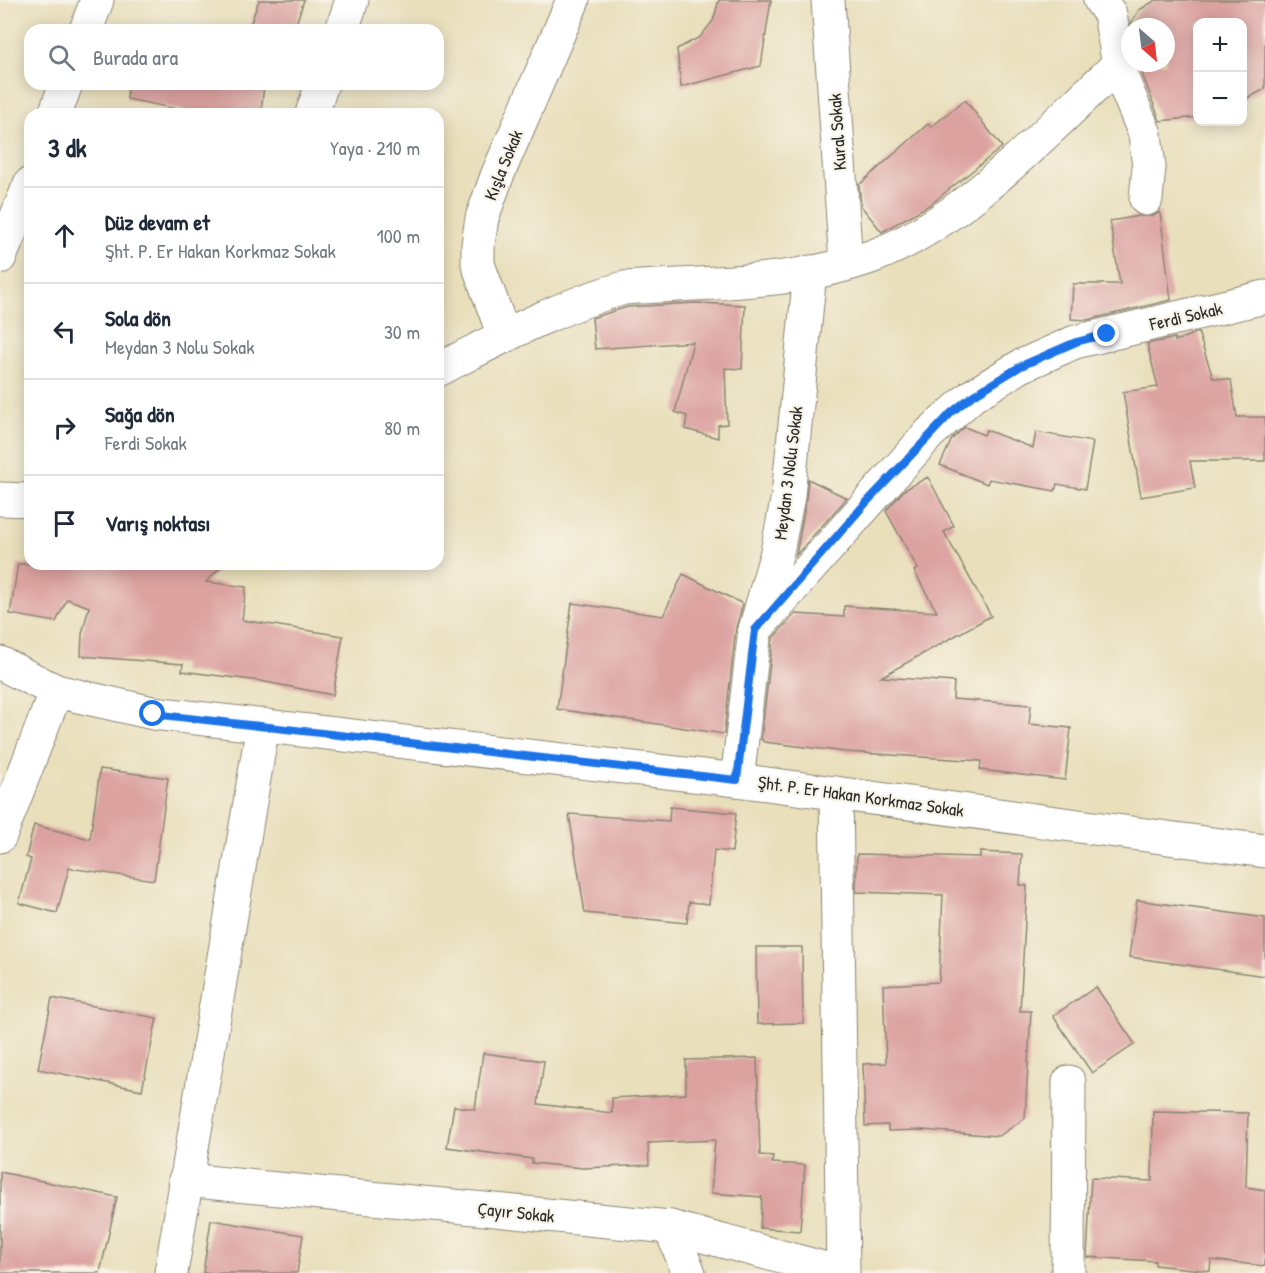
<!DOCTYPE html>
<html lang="tr">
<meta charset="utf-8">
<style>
body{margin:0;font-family:"Patrick Hand",sans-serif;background:#f2f2f3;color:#1f2937}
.controls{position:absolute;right:18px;top:18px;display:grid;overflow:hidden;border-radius:12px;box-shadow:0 3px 15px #0003}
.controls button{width:54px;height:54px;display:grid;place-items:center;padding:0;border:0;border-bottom:2px solid #e0e1e3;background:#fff;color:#1f2937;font:30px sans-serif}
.compass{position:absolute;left:1121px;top:18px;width:54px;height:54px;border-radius:50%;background:#fff;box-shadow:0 3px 15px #0003;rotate:152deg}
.stop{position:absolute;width:18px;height:18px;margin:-14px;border:4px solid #1a73e8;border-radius:50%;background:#fff}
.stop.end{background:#1a73e8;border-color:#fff;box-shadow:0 2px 6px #0008}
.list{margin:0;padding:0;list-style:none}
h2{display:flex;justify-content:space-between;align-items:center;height:78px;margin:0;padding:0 24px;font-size:26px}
h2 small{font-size:20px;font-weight:400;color:#747a83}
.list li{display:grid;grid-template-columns:39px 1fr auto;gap:18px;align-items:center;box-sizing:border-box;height:96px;padding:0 24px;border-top:2px solid #e0e1e3}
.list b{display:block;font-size:22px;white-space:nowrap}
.list p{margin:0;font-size:20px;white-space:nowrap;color:#747a83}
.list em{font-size:20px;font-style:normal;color:#747a83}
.icon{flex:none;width:33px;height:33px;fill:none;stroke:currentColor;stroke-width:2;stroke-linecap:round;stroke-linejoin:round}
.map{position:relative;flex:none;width:1265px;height:1273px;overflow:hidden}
.search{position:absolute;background:#fff;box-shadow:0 3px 15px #0003;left:24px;top:24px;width:420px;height:66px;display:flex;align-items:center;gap:15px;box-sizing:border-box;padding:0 21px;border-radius:18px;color:#747a83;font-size:22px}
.panel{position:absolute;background:#fff;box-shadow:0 3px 15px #0003;left:24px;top:108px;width:420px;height:462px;border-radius:18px}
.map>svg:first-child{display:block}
.building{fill:#dca2a0}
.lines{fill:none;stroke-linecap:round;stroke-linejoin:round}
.minor-casing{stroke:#8a8573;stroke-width:35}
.minor{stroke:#fff;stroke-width:33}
.route{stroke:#1a73e8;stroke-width:8}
.labels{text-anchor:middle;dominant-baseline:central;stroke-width:4.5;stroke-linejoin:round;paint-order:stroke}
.street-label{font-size:18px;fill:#2b2b2b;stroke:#f7f3e8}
</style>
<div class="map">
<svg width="1265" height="1273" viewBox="0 0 1265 1273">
<rect width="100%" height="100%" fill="#f7f3e8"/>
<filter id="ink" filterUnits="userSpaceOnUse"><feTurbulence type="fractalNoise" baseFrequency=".0167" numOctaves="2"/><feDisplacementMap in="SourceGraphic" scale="12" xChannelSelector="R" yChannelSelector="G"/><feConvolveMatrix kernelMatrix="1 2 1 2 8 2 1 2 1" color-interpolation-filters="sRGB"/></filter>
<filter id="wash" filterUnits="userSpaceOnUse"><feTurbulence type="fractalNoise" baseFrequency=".008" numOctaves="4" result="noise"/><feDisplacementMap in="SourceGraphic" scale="24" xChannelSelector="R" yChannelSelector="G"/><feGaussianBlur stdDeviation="1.35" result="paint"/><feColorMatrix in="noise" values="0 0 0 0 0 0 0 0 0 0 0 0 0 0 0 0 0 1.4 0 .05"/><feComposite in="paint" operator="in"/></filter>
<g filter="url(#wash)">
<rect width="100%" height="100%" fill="#e9dfbb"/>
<g id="blocks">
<g class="building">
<polygon points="259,0 304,0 294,30 249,28"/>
<polygon points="719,0 771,0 761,66 681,87 677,49 700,37 713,21"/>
<polygon points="1156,0 1265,0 1265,89 1242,101 1242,22 1197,22 1197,117 1160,121 1138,63 1166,63 1166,27 1131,27 1131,23 1139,10"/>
<polygon points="128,84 264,84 261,114 201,114 127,99"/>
<polygon points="965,100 1002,147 931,204 882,232 861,206 859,185 928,124 931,127"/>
<polygon points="1160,212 1171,300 1087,320 1071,319 1073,284 1120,284 1110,221 1139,216 1153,216"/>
<polygon points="695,303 745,305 742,369 725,368 727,424 718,425 718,438 685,429 687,416 675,412 693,342 595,349 592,318 627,307"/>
<polygon points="1198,332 1213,378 1231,380 1237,417 1265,417 1265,461 1190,461 1195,488 1141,497 1123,392 1158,387 1147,344 1175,338 1175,341"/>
<polygon points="965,427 984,435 986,430 1033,448 1036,432 1093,442 1085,489 1057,484 1055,491 989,479 987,484 940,465 952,439"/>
<polygon points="928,477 954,526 944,532 991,616 881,677 954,682 953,699 1031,705 1029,724 1071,728 1065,780 980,770 981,761 846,752 764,742 761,739 773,638 795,614 844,617 844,606 937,612 914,571 918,569 886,511 904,490"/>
<polygon points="808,479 847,498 796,555 806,500"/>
<polygon points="18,564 224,564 206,582 246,587 242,620 343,636 333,695 260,681 182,671 183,664 81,656 82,634 89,607 67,599 56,622 10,614"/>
<polygon points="683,574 743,604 736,628 724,734 557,709 572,603 663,616"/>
<polygon points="100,769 168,778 154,880 69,868 57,913 19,903 31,859 26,857 34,825 90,839"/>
<polygon points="670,807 736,813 732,852 714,850 709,904 689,902 687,923 585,913 569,814 669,821"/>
<polygon points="980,852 1022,854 1020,885 1027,886 1020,1011 1031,1011 1025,1118 999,1136 922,1130 888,1131 888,1125 865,1126 863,1064 886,1063 883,985 939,982 943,895 856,892 857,854 980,857"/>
<polygon points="1137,900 1265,918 1265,976 1129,957"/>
<polygon points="756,947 802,947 803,1023 757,1024"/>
<polygon points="1096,987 1135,1044 1092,1073 1053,1016"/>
<polygon points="52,998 157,1018 142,1090 38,1069"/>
<polygon points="483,1053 544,1061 538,1104 612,1113 612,1098 686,1094 686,1060 757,1058 760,1155 773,1156 772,1163 805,1165 800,1231 760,1228 762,1197 711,1193 715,1140 648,1143 649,1165 583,1168 532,1163 532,1159 447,1147 454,1106 475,1109"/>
<polygon points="1153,1111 1248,1113 1246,1187 1265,1190 1265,1266 1211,1260 1210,1271 1155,1265 1155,1261 1087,1257 1091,1178 1152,1181"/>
<polygon points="0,1172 117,1197 100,1273 0,1273"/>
<polygon points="211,1220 303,1235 297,1273 203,1273"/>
</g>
</g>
</g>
<g filter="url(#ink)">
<use href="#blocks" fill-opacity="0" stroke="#8a8573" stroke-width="1.5"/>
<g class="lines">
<defs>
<g id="minor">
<polyline points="828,0 846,264"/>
<polyline points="1100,0 1110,14 1121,76 1145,134 1149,167 1146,199"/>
<polyline points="86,30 97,0"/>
<polyline points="342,30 352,0"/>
<polyline points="55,114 66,84"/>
<polyline points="312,114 322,84"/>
<polyline points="0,257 30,184"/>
<polyline points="504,336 478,264 478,244 482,218 497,176 573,0"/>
<path d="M 438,370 C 498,339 559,306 624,288 C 707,282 796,285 876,255 C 964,221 1049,128 1118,65"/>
<polyline points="0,499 30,500"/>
<polyline points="755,630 930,433 972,396 1021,366 1075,342 1265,297"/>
<polyline points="0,663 56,691 153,713 737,780 1265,851"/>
<polyline points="737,780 755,630 777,552 788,496 810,272"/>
<polyline points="836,793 843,1273"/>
<polyline points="0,836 56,691"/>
<polyline points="185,1180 670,1227 841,1273"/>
<polyline points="670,1227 689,1273"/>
<polyline points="171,1273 263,725"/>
<polyline points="1068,1273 1069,1082"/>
</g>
</defs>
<use href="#minor" class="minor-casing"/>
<use href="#minor" class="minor"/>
</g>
</g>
<g class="lines" filter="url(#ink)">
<polyline class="route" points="153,714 737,780 755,630 864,505 952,412 972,396 1021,366 1076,342 1107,334"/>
</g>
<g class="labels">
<g class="street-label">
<text transform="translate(837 132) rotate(-94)">Kural Sokak</text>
<text transform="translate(503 165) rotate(-68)">Kışla Sokak</text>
<text transform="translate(1186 316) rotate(-13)">Ferdi Sokak</text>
<text transform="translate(788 473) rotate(-83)">Meydan 3 Nolu Sokak</text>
<text transform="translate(861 796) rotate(8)">Şht. P. Er Hakan Korkmaz Sokak</text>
<text transform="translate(516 1212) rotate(6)">Çayır Sokak</text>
</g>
</g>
</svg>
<div class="controls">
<button>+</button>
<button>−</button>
</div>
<svg class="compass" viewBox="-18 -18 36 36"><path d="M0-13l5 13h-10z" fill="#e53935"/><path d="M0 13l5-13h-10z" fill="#747a83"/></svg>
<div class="stop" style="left:153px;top:714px"></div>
<div class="stop end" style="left:1107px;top:334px"></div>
<div class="search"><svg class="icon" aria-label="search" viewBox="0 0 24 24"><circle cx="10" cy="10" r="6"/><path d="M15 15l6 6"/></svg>Burada ara</div>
<section class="panel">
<h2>3 dk<small>Yaya · 210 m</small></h2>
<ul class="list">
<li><svg class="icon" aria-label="ahead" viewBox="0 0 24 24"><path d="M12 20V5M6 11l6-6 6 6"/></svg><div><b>Düz devam et</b><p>Şht. P. Er Hakan Korkmaz Sokak</p></div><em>100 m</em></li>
<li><svg class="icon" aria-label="left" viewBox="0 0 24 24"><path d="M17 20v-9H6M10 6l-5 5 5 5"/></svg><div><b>Sola dön</b><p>Meydan 3 Nolu Sokak</p></div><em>30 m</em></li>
<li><svg class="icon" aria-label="right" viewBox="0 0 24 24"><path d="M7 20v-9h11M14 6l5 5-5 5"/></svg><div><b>Sağa dön</b><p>Ferdi Sokak</p></div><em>80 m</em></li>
<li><svg class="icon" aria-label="arrive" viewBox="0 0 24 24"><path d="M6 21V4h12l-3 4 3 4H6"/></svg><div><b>Varış noktası</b></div></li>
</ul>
</section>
</div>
